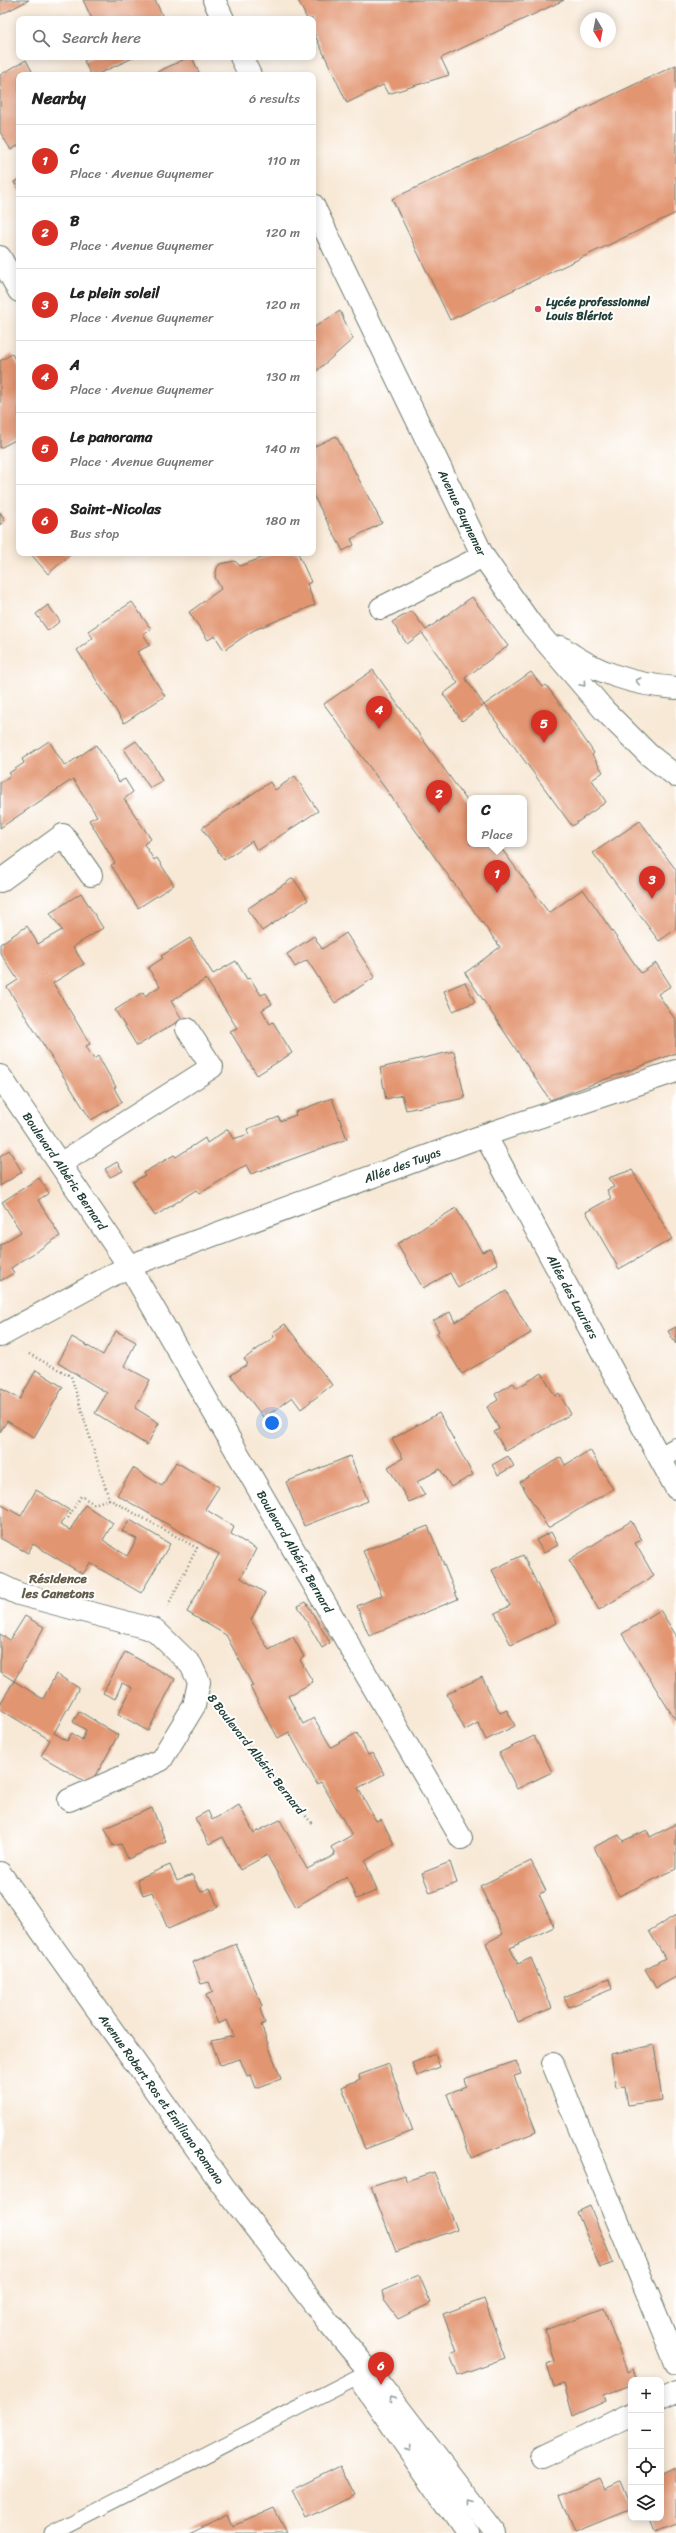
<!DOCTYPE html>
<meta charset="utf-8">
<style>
body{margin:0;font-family:Sriracha,sans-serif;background:#f6f6f6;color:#222}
.controls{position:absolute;right:12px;bottom:12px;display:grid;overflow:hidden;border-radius:8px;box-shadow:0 2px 10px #0003}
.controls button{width:36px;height:36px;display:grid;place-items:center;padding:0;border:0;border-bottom:1px solid #e0e0e0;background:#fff;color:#222;font:20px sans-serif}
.compass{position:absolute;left:580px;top:12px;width:36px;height:36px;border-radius:50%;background:#fff;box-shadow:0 2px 10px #0003;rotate:170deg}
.you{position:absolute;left:272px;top:1423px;width:14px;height:14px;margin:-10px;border:3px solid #fff;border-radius:50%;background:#1a73e8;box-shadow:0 0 0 6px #1a73e833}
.badge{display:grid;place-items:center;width:26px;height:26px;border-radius:50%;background:#d93025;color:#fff;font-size:13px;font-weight:700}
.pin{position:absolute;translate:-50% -33px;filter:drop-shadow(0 1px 2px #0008)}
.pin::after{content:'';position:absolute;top:21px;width:14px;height:12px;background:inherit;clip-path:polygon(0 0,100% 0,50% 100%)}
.popup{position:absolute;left:467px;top:795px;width:60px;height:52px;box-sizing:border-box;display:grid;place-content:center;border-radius:8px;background:#fff;filter:drop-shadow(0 1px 3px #0005);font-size:13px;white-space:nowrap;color:#767676}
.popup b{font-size:15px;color:#222}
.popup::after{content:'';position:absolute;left:50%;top:100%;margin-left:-8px;border:8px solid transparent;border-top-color:#fff}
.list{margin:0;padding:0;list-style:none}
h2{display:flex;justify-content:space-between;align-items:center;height:52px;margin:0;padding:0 16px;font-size:17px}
h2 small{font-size:13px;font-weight:400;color:#767676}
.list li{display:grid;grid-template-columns:26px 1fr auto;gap:12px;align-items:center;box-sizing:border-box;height:72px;padding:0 16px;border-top:1px solid #e0e0e0}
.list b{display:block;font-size:15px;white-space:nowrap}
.list p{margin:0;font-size:13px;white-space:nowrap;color:#767676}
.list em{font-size:13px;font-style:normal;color:#767676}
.icon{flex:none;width:22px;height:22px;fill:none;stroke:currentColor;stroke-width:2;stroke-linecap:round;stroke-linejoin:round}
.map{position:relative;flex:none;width:676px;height:2533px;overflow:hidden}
.search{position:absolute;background:#fff;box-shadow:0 2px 10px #0003;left:16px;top:16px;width:300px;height:44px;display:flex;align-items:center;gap:10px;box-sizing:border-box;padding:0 14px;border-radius:8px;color:#767676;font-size:15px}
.panel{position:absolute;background:#fff;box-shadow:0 2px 10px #0003;left:16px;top:72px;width:300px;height:484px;border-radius:8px}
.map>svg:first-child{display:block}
.building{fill:#e29571}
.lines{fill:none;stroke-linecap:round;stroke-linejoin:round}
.service-casing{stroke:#6b796d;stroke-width:17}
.minor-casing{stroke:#6b796d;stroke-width:24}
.path{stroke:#6b796d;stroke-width:2.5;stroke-dasharray:1 3;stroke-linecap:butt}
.service{stroke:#fff;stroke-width:15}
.minor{stroke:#fff;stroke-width:22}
.oneway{stroke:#8f9e9a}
.poi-dot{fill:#d1495b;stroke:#fff;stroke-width:1.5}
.labels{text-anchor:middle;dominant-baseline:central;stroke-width:4;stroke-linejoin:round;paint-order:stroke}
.poi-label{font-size:12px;font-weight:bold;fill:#1f3d34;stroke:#fff;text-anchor:start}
.street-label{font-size:12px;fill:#1f3d34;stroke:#fff}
.neighbourhood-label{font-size:13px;font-weight:bold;fill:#635c49;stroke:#fff}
</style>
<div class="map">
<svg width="676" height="2533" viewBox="0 0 676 2533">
<rect width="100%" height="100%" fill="#fff"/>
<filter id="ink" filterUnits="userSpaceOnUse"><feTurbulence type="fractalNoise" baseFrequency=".025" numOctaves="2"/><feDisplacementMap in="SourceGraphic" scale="8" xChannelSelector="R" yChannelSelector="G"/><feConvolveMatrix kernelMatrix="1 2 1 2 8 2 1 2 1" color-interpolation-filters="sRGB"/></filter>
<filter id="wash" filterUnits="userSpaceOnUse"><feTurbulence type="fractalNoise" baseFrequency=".012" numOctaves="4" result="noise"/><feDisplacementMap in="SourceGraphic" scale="16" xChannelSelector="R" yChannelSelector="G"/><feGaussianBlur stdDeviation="0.9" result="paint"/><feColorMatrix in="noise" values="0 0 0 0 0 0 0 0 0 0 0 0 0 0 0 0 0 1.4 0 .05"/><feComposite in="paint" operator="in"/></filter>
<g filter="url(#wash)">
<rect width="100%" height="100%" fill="#f8e9d7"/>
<g id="blocks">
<g class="building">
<polygon points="0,0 29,0 0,15"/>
<polygon points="83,0 155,0 164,19 92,19"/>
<polygon points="298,0 564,0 441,58 449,75 388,94 383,85 347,103 313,31 313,19 307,19"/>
<polygon points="92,57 135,57 96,75 91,75 84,61"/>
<polygon points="189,57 192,57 200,75 151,75"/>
<polygon points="26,60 34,75 19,75 19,145 11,150 0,132 0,75"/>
<polygon points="676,65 676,213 450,320 392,199"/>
<polygon points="19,179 19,191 14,182"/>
<polygon points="340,311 353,339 313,374 313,328"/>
<polygon points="12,354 19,367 19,438 0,448 0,361"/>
<polygon points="336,436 382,523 351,539 354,545 343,551 313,495 313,447"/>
<polygon points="0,512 5,520 0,525"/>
<polygon points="30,553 72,553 48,574"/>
<polygon points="275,553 298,553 311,582 307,584 315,605 254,630 224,650 215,636 208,640 189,612 221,589 215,577 217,568 220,564 235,561 240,566"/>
<polygon points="472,597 508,646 465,678 484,705 462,721 443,694 458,683 422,633 407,644 392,622 412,611 426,630"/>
<polygon points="132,602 151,629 143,634 150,645 137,652 165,696 124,723 77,650 93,638 88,631"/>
<polygon points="48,605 60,621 48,631 36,614"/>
<polygon points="373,670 470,805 470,844 498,844 549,913 583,889 641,973 656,963 671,986 658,994 676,1021 676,1053 550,1100 465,973 500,947 324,704"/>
<polygon points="531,672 542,687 546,685 566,712 594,753 592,755 603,772 592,780 606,802 572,826 484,705"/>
<polygon points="49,741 65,766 96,745 119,782 125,779 133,792 124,799 151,839 144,844 154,860 157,858 174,885 138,908 111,865 115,863 89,820 97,816 73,779 0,828 0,783 11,775 9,773 24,763 22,759"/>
<polygon points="136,741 152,762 162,781 150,788 124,749"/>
<polygon points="295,776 318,811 257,851 252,841 224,860 202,828 270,782 275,790"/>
<polygon points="640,821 676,870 676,929 659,941 593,853"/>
<polygon points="293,878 308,900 262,931 247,909"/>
<polygon points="81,893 103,928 73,947 84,964 53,983 90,1044 86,1046 90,1053 94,1059 98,1056 116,1087 114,1088 122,1102 91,1120 7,987 18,980 0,953 0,944 27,926 38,944 62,930 50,913"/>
<polygon points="346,933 375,977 335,1003 307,960 295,967 287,954 314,936 322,949"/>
<polygon points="190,938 213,974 236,961 247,979 250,978 261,995 266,993 272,1004 262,1010 270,1024 273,1022 292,1053 257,1075 230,1031 237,1028 206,979 171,1001 182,1019 137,1046 115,1010 143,992 145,996 160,986 148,968 163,958 161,956"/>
<polygon points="465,982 475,1002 453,1011 444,991"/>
<polygon points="454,1051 465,1098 406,1110 402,1095 386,1099 380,1068"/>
<polygon points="332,1098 347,1139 251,1174 246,1165 199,1194 196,1190 155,1216 133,1182 145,1175 143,1173 174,1155 176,1157 205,1138 207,1143 228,1129 233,1139 249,1134 247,1129 279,1117 280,1121 296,1115 295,1112"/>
<polygon points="9,1150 22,1172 0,1186 0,1156"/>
<polygon points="117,1162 123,1171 110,1177 105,1169"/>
<polygon points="632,1170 672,1239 619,1269 586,1212 611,1198 607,1190 614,1187 608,1178"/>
<polygon points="39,1178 49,1193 38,1200 60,1236 11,1268 14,1273 0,1281 0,1245 21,1232 2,1202"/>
<polygon points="456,1208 482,1252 490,1249 498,1264 458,1288 450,1273 423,1288 397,1244"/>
<polygon points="506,1291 531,1333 462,1374 437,1333 439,1331 433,1321 450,1312 455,1322"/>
<polygon points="285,1324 332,1385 301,1409 292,1397 264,1418 231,1375 248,1364 244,1359 274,1337 272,1333"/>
<polygon points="676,1327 676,1344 668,1331"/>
<polygon points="116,1331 136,1342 124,1366 150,1380 135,1408 159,1423 147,1445 95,1413 107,1393 58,1363 72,1337 103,1355"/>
<polygon points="36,1370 63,1387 34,1437 7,1421 0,1432 0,1388 20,1399"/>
<polygon points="542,1373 555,1396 559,1393 571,1414 506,1451 494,1432 499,1429 487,1407 498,1400 495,1394 513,1383 517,1388"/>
<polygon points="439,1413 473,1475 451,1487 440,1469 417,1482 425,1495 409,1502 388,1467 403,1458 392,1439"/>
<polygon points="590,1450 613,1489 548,1528 520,1482 561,1457 565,1465"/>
<polygon points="350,1456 368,1501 304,1526 286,1482"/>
<polygon points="508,1456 514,1466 498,1475 492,1465"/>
<polygon points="176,1462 219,1487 205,1509 234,1527 231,1534 256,1549 241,1578 265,1593 251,1620 269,1650 293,1637 304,1657 300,1660 313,1682 288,1696 303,1724 314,1718 331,1747 357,1733 368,1755 373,1753 384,1774 358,1788 376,1821 381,1819 394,1844 365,1861 377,1891 356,1899 347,1876 296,1907 267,1855 240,1870 223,1837 209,1844 195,1818 208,1811 212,1820 239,1805 254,1833 280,1820 307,1869 335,1855 331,1847 352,1835 321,1782 317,1784 289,1732 278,1738 250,1687 253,1686 226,1635 187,1612 219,1554 117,1495 133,1468 162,1486"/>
<polygon points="36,1490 69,1510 60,1525 70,1530 85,1505 113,1523 103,1540 127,1556 137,1539 122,1531 130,1520 170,1544 141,1593 90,1563 83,1574 33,1544 28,1553 0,1538 0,1504 21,1516"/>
<polygon points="631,1521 642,1540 635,1543 654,1576 599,1610 569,1560"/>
<polygon points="428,1526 458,1599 369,1636 357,1606 382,1595 363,1551"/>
<polygon points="551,1532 558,1545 544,1553 536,1540"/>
<polygon points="523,1555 556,1623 511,1645 495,1613 510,1606 492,1570"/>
<polygon points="306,1602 330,1643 322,1648 298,1606"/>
<polygon points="660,1610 676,1635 676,1721 622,1634"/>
<polygon points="25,1616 44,1627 14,1681 0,1672 0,1634 10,1640"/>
<polygon points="125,1652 175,1679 148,1731 118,1714 132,1688 122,1683 115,1699 103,1693"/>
<polygon points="56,1674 79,1688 54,1733 67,1741 72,1733 82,1740 86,1730 73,1722 79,1711 118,1735 91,1785 41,1756 50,1740 0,1709 0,1704 14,1681 43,1699"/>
<polygon points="482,1677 500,1713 507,1710 515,1726 486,1740 478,1723 465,1730 447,1694"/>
<polygon points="534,1736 552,1772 517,1789 499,1753"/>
<polygon points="152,1808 166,1842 128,1859 121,1844 113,1846 105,1828"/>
<polygon points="676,1824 676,1869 619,1896 594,1847 619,1835 623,1841 647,1830 650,1837"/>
<polygon points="531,1861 546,1891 539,1894 554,1927 510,1948 518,1964 531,1958 552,2008 518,2022 486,1943 503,1934 480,1886"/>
<polygon points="450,1862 457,1883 430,1893 422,1873"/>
<polygon points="170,1865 177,1881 192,1875 201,1892 210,1888 218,1907 168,1929 152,1892 143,1895 137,1879"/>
<polygon points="676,1915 676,1977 656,1988 645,1969 665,1958 649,1931"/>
<polygon points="236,1944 262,2006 260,2009 265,2023 261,2025 281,2079 256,2088 251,2075 247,2076 240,2059 220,2065 211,2041 234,2036 227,2020 218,2024 206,1995 213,1992 209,1982 201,1984 193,1962"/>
<polygon points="609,1979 612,1989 569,2007 564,1997"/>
<polygon points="654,2045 662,2100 628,2105 625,2087 616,2088 611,2054"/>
<polygon points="435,2054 440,2067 417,2076 412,2063"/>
<polygon points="516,2061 521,2074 514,2076 536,2132 471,2158 447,2094 466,2086 464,2079"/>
<polygon points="389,2064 413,2131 365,2149 342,2087 360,2079 359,2075"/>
<polygon points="434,2172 457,2229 396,2252 371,2186 405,2175 406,2181"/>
<polygon points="590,2206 613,2263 600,2268 577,2212"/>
<polygon points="419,2275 431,2303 398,2319 384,2300 382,2291"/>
<polygon points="484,2299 505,2358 458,2375 450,2354 457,2351 443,2314"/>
<polygon points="604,2308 627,2372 633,2369 637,2380 631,2380 631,2385 604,2395 606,2401 573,2416 564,2384 554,2387 547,2364 555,2361 545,2330"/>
<polygon points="340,2466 355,2495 306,2519 292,2490"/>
<polygon points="676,2468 676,2525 654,2533 648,2518 661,2518 661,2475"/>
<polygon points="600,2478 605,2489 620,2482 631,2509 575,2532 560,2495"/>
<polygon points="274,2508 287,2533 189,2533 228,2514 233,2526"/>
</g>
</g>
</g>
<g filter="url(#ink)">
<use href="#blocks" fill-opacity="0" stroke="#6b796d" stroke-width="1"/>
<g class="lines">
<defs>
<polyline id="service" points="52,2533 358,2377"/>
<g id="minor">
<polyline points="214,0 223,19"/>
<polyline points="241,57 250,75"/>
<path id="s1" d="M 313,205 L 483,556 L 530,623 L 604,710 L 649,755 L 676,776"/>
<polyline points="0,257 19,291"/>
<polyline points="381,608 483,556"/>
<path d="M 561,647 C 593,672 635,685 676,688"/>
<polyline points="0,881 63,835 91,875"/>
<path id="s2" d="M 0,1076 L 129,1266 L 461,1838"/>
<path id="s3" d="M 485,1135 L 676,1488"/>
<polyline points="60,1164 212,1067 187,1029"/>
<path id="s4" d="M 0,1336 L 129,1266 L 485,1135 L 676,1071"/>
<polyline points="660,1458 676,1449"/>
<polyline points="0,1585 19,1594 155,1630 191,1665 199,1682 194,1706 161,1760 69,1800"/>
<path id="s5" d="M 0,1873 L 224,2187 L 328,2322 L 381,2385 L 495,2533"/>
<polyline points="553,2064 676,2363"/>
<polyline points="363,2384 467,2533"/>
<polyline points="661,2399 676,2392"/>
<polyline points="542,2457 631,2414"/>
</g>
</defs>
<use href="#service" class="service-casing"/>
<use href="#minor" class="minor-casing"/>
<g class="path">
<polyline points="29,1354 71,1376 109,1499 197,1548 168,1605"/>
<polyline points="68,1518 81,1496 94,1504 109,1499"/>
<polyline points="223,1713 313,1825"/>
</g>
<use href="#service" class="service"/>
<use href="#minor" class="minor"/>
</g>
<defs><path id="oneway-chevron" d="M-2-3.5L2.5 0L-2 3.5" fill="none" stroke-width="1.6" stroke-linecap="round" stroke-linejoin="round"/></defs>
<g class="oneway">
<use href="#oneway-chevron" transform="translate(638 681) rotate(-169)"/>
<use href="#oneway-chevron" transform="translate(583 684) rotate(50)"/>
<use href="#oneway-chevron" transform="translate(392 2399) rotate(-127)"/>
<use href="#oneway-chevron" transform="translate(409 2449) rotate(55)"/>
<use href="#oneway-chevron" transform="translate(471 2502) rotate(-127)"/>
</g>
</g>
<circle class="poi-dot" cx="538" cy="309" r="4"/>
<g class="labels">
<g class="poi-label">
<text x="546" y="302">Lycée professionnel<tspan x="546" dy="14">Louis Blériot</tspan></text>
</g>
<g class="street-label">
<text stroke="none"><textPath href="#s1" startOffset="342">Avenue Guynemer</textPath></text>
<text stroke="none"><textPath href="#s4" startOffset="438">Allée des Tuyas</textPath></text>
<text stroke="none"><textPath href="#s2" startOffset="115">Boulevard Albéric Bernard</textPath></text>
<text stroke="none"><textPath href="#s3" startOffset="184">Allée des Lauriers</textPath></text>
<text stroke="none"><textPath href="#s2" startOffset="560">Boulevard Albéric Bernard</textPath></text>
<text transform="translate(256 1754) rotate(52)">8 Boulevard Albéric Bernard</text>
<text stroke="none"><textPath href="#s5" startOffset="278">Avenue Robert Ros et Emiliano Romano</textPath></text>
</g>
<g class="neighbourhood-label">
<text x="58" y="1578">Résidence<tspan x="58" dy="15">les Canetons</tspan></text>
</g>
</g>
</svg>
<div class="controls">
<button>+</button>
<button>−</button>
<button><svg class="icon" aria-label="locate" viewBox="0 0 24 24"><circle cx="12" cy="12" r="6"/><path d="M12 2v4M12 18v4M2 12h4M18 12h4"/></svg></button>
<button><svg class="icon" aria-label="layers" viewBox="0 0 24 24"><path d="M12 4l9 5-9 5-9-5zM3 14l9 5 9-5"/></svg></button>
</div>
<svg class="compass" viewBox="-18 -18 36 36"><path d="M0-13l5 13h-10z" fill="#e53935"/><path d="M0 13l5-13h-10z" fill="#767676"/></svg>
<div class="you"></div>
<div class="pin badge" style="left:497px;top:893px">1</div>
<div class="popup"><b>C</b>Place</div>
<div class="pin badge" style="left:439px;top:813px">2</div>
<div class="pin badge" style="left:652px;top:899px">3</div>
<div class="pin badge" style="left:379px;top:729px">4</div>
<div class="pin badge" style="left:544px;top:743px">5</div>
<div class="pin badge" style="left:381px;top:2385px">6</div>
<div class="search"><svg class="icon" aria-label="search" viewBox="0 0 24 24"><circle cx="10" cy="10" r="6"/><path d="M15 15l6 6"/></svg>Search here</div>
<section class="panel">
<h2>Nearby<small>6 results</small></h2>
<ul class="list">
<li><span class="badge">1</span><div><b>C</b><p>Place · Avenue Guynemer</p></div><em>110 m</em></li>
<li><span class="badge">2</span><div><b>B</b><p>Place · Avenue Guynemer</p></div><em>120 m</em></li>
<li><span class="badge">3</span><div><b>Le plein soleil</b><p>Place · Avenue Guynemer</p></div><em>120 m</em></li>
<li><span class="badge">4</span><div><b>A</b><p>Place · Avenue Guynemer</p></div><em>130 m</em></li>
<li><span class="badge">5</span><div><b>Le panorama</b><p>Place · Avenue Guynemer</p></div><em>140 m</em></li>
<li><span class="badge">6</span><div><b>Saint-Nicolas</b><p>Bus stop</p></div><em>180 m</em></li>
</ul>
</section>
</div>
